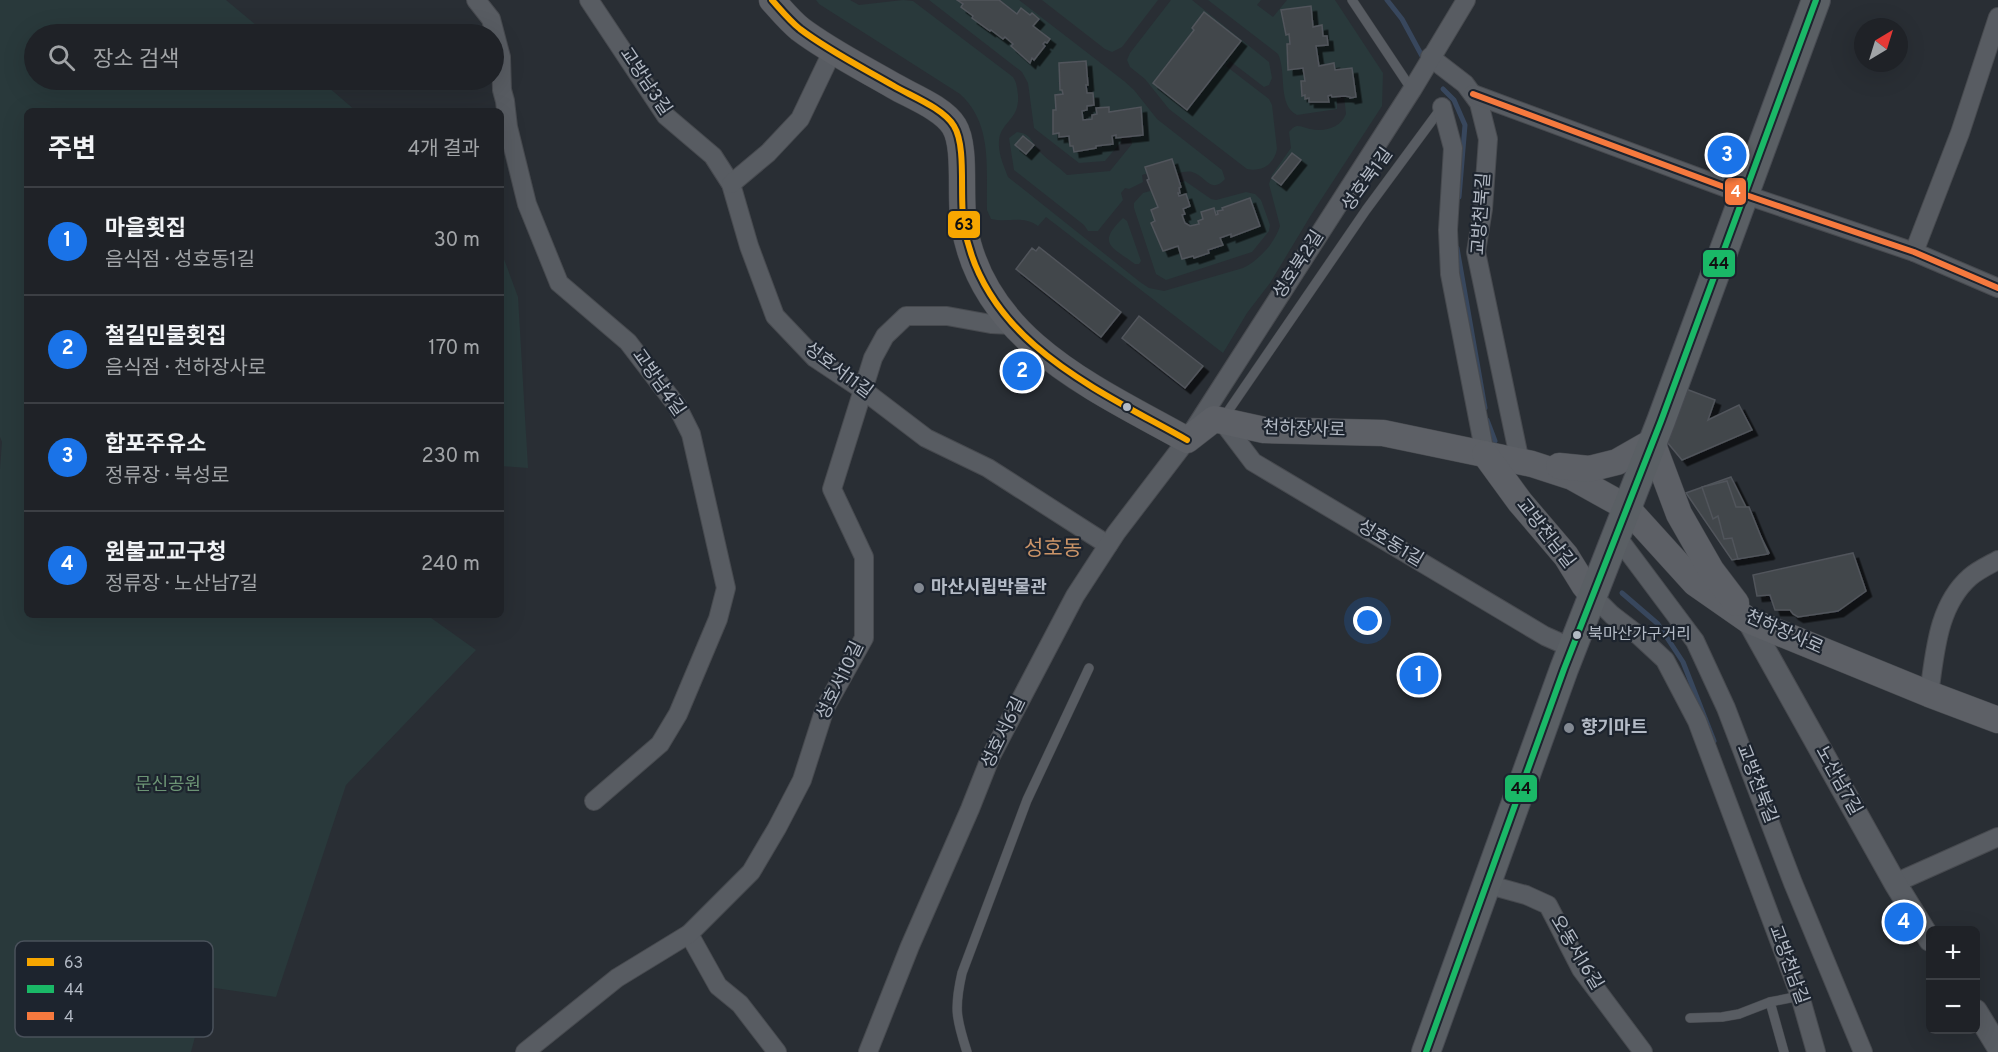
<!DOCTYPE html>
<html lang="ko">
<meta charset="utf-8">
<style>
body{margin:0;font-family:Overpass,"Noto Sans KR",sans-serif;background:#2c2f33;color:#f1f3f6}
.controls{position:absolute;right:18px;bottom:18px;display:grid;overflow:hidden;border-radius:9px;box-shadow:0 6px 24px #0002}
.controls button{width:54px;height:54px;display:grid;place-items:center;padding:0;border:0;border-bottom:2px solid #3c3f44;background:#1f2227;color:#f1f3f6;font:30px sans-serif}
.compass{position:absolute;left:1854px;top:18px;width:54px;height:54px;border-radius:50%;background:#1f2227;box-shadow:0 6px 24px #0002;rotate:38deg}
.you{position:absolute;left:1368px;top:621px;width:21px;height:21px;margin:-15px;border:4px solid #fff;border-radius:50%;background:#1a73e8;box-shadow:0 0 0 9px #1a73e833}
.badge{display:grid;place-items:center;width:39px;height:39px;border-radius:50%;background:#1a73e8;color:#fff;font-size:20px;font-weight:700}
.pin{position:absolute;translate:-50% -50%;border:3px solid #fff;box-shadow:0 2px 6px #0006}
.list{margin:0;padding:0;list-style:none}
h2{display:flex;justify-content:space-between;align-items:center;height:78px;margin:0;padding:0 24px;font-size:26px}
h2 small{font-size:20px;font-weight:400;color:#a1a4a7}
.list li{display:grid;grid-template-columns:39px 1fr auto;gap:18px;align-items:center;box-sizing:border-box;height:108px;padding:0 24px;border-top:2px solid #3c3f44}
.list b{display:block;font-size:22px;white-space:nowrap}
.list p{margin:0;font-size:20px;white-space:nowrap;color:#a1a4a7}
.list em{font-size:20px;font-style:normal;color:#a1a4a7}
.icon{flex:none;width:33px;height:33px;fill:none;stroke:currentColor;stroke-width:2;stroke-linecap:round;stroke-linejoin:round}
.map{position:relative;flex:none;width:1998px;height:1052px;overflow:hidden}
.search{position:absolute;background:#1f2227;box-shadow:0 6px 24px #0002;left:24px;top:24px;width:480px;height:66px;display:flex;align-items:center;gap:15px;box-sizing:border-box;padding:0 21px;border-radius:33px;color:#a1a4a7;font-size:22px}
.panel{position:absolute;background:#1f2227;box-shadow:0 6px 24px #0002;left:24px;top:108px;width:480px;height:510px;border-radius:9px}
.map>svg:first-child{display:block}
.green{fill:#29393b}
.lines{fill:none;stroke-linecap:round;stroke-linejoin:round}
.stream{stroke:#38475d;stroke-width:5}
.building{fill:#43474c;stroke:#51555b;stroke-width:1.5;filter:url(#shadow)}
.service-casing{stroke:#474a4f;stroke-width:10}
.minor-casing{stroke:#474a4f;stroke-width:20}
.tertiary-casing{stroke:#474a4f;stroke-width:24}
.secondary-casing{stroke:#474a4f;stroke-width:27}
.primary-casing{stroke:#474a51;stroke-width:30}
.service{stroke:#585c62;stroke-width:9}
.minor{stroke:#585c62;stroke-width:18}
.tertiary{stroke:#585c62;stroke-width:22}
.secondary{stroke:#5d6066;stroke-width:26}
.primary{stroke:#5a5f64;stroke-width:28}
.bus-1-casing{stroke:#1d242e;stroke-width:10}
.bus-2-casing{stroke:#1d242e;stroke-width:10}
.bus-3-casing{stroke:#1d242e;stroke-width:10}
.bus-1{stroke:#f7a600;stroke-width:6}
.bus-2{stroke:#1ab867;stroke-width:6}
.bus-3{stroke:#f6793e;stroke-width:6}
.bus-dot{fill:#b3bac5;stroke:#1d242e;stroke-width:2}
.poi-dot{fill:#838992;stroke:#1d242e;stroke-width:2}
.labels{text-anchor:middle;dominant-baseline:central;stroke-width:4.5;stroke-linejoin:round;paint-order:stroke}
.bus-label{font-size:16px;fill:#b3bac5;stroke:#1d242e;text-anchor:start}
.street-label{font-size:18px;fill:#b3bac5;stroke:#1d242e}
.poi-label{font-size:18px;font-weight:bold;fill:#b3bac5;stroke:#1d242e;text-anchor:start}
.park-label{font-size:18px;fill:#6c9475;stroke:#1d242e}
.quarter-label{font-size:21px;fill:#cb9468;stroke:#1d242e}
.key{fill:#1d242e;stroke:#4a515b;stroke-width:1.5}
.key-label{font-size:16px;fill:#b3bac5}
.line-badge{stroke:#1d242e;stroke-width:2}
.badge-label{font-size:16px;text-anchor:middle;font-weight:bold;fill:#fff}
.pale-badge-label{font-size:16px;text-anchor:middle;font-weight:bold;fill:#111}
</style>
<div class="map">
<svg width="1998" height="1052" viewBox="0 0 1998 1052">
<defs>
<filter id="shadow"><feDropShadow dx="5.5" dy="5.5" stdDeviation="0" flood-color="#0009"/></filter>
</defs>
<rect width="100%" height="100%" fill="#292e34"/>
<g class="green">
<polygon points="0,0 226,0 267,34 34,34 34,80 320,80 356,111 27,111 27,615 427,615 476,650 346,785 276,997 208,987 191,1052 0,1052 0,469 2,442 0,437"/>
<path d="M 816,0 L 850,0 L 859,5 L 903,0 L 913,1 L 1013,77 C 1017,83 1017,88 1018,95 C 1020,120 1000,122 999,141 C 998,154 1004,166 1008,177 L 1140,282 L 1149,288 L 1164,291 L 1243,268 C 1258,261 1275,243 1280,226 L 1269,184 L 1272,175 L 1291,148 L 1289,132 C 1297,122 1300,127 1310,129 C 1325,132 1340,128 1346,114 L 1344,95 L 1337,95 L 1337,109 L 1297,115 C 1277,105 1287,72 1278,54 L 1208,0 L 1261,0 L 1257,5 L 1273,17 L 1287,0 L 1335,0 L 1383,73 L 1382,106 L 1311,215 L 1270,283 L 1247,313 L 1223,353 L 1046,217 L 1038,226 C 1023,215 1008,223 991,219 L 987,210 C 986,168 993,124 960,94 L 819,4 Z"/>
<path d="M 929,0 L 1019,0 L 1124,81 L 1134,90 L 1157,119 L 1222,170 L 1225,179 C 1211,195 1205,175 1192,172 C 1184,170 1175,175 1167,177 L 1164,168 L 1142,175 L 1143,182 L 1129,189 L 1125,188 L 1121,193 L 1123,200 L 1101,227 L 1098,231 L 1088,231 L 1084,225 L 1014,170 L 1009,138 L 1017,132 C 1034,134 1031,145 1041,153 C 1049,161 1059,167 1067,175 L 1110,171 L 1132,144 L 1130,134 L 1121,135 L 1121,142 L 1105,161 L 1079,163 L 1034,128 L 1028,83 L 1022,72 Z"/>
<polygon points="1042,0 1158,0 1122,47 1112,52 1105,49"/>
<path d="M 1171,0 L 1192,0 L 1269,62 L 1272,78 L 1269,85 L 1264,87 L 1230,61 L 1226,66 L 1269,99 L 1272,105 L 1277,149 C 1274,165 1261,172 1247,169 L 1169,109 L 1145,79 L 1130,67 L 1127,60 L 1130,53 Z"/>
<polygon points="1185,181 1211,199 1216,200 1246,192 1255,194 1261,200 1270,225 1269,231 1252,252 1166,280 1156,274 1134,208 1134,203 1143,193"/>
<path d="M 1123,218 L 1127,221 L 1141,261 L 1139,264 L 1135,264 C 1112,247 1096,244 1123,218 Z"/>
<polygon points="501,251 518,297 528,468 501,466"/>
</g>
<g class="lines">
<g class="stream">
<polyline points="1387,0 1402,19 1422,56"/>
<polyline points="1443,89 1454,100 1465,125 1459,197"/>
<polyline points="1457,248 1485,408"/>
<polyline points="1487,420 1495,441"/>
<polyline points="1622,593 1658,624 1683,662 1714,741"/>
</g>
</g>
<g class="building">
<polygon points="957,0 999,0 1017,14 1021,8 1030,15 1032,13 1039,19 1033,26 1050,39 1047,43 1045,42 1043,44 1045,46 1034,60 1032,58 1030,63 1011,46 1013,44 1005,37 1003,39 991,30 990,31 972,18 973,16 961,7 963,4"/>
<polygon points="1311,6 1313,27 1322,25 1323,36 1327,36 1328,45 1316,46 1319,66 1334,63 1335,70 1352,68 1356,97 1350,98 1350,97 1345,96 1332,97 1331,95 1328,96 1329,102 1309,102 1309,98 1305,99 1305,95 1302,96 1301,81 1305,81 1303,68 1288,70 1287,44 1290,44 1289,34 1286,35 1281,10"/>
<polygon points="1204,12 1241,41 1187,110 1153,83 1194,30 1192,28"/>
<polygon points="1086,61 1088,85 1086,85 1087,93 1093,93 1094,105 1087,106 1087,110 1082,111 1083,120 1092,119 1092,115 1097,114 1096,108 1109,107 1109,112 1141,107 1143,135 1116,138 1116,135 1112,136 1113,144 1096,146 1096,148 1074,152 1073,146 1070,146 1069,136 1059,137 1059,133 1053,134 1053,110 1056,110 1055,95 1063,94 1062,90 1060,90 1059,63"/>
<polygon points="1023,136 1034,145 1026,154 1015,145"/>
<polygon points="1292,153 1301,160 1281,185 1272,178"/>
<polygon points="1172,159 1181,187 1179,188 1180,193 1178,193 1179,196 1186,194 1190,206 1183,209 1185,214 1182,215 1185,223 1190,226 1199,224 1198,221 1203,219 1201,212 1214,208 1216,215 1218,214 1217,211 1223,210 1222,208 1250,198 1260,226 1231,237 1231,234 1220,238 1223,245 1208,250 1209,253 1194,258 1193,256 1182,259 1178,246 1163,251 1151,223 1155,221 1151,210 1158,207 1147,180 1149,179 1145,167"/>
<polygon points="1039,247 1121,312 1101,337 1016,269 1032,248 1036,251"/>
<polygon points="1139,316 1203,366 1185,388 1122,338"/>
<polygon points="1686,389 1715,400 1708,420 1739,405 1752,430 1682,460 1667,442"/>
<polygon points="1731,477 1769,553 1732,560 1686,493"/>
<polygon points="1727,481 1736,507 1749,507 1768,554 1738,559 1732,538 1724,539 1718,516 1713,519 1702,487"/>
<polygon points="1853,553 1866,591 1838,611 1798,617 1793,614 1790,610 1775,610 1770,595 1757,596 1753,575"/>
</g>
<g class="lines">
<defs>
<g id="service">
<polyline points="1352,0 1412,90"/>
<polyline points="1222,420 1366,210 1442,107"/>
<polyline points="1770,1002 1784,1052"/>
<polyline points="1690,1018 1722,1017 1739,1014 1770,1002 1800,996"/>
<path d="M 967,1052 C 956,1018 954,1008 962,973 L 1027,800 L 1089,668"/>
</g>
<g id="minor">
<polyline points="476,0 491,19 501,57 502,90 505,101 508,127 527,204 559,283 628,342 677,406 691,434 726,588 718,619 678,714 660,744 594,801"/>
<polyline points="589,0 666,116 713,156 731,184 749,246 775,316 815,358 863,390 926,438 988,468 1108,545"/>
<polyline points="1430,57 1465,84 1479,103 1488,139 1483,209 1476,252 1520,462"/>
<polyline points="1473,94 1743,194 1914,252 1998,288"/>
<polyline points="1442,107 1453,148 1448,230 1450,274 1485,454"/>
<polyline points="731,184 768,153 800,119 833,50"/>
<polyline points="1914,252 1960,133 1998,17"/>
<polyline points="1222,421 1253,462 1545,636 1572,648"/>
<polyline points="1615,534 1695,641 1726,708 1793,883 1863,1052"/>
<polyline points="1592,595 1612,615 1638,635 1665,660 1697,721 1800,996 1816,1052"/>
<path d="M 1929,694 C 1935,654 1937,606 1970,577 C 1978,570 1989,565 1998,560"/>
<polyline points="1895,883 1998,837"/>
<polyline points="1486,884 1526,895 1548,905 1581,969 1643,1052"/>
<polyline points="689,934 718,986 740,1004 777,1052"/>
<polyline points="525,1052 617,978 689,934 751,872 777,828 802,780 825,708 864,638 864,557 832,489 873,358 885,336 906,316 947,316 991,324 1012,325"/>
<polyline points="868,1052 910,946 970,809 991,756 1075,596 1116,533 1187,440 1412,90 1466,0"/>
</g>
<g id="tertiary">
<polyline points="1748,620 1895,883 1930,940"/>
<polyline points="1976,1011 1998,1047"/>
</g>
<g id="secondary">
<path d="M 772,0 C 781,10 790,21 800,29 C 829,51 863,68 894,86 C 911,96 943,108 954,126 C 967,147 959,198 964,225 C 983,341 1096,389 1187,440 L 1214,419 L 1264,430 L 1383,433 L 1532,464 L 1572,477 L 1626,507 L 1695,583 L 1748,620 L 1929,694 L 1998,720"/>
<polyline points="1485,454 1520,502 1566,556 1584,585 1592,595"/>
<polyline points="1559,466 1589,469 1617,462 1652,442 1679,514 1711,570 1736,603"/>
</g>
<polyline id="primary" points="1426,1052 1564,669 1661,421 1816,0"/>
</defs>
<use href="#service" class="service-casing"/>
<use href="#minor" class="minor-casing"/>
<use href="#tertiary" class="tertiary-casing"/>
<use href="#secondary" class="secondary-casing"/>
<use href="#primary" class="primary-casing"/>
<use href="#service" class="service"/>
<use href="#minor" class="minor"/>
<use href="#tertiary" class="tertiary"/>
<use href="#secondary" class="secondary"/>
<use href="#primary" class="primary"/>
<defs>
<path id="bus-1" d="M 772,0 C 781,10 790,21 800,29 C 829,51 863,68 894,86 C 911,96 943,108 954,126 C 967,147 959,198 964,225 C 983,341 1096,389 1187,440"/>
<polyline id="bus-2" points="1426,1052 1564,669 1661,421 1816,0"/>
<polyline id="bus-3" points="1473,94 1743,194 1914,252 1998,288"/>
</defs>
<use href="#bus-1" class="bus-1-casing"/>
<use href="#bus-2" class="bus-2-casing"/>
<use href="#bus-3" class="bus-3-casing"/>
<use href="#bus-1" class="bus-1"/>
<use href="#bus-2" class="bus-2"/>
<use href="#bus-3" class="bus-3"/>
</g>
<g class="bus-dot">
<circle cx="1127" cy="407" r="5"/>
<circle cx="1577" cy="635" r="5"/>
</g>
<g class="poi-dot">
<circle cx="919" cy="588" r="6"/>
<circle cx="1569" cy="728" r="6"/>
</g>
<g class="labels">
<g class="bus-label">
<text x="1588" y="635">북마산가구거리</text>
</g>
<g class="street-label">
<text transform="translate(645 82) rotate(56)">교방남3길</text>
<text transform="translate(1368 180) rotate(-54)">성호북1길</text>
<text transform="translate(1482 214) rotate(-86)">교방천북길</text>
<text transform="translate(1299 265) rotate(-57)">성호북2길</text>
<text transform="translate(838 371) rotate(37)">성호서11길</text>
<text transform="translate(658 383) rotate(55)">교방남4길</text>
<text transform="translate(1304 430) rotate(2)">천하장사로</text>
<text transform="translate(1545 534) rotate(52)">교방천남길</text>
<text transform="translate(1390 544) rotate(31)">성호동1길</text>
<text transform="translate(1784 633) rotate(24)">천하장사로</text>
<text transform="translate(841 681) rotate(-64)">성호서10길</text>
<text transform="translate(1004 733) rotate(-64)">성호서6길</text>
<text transform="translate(1838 781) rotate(61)">노산남7길</text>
<text transform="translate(1756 784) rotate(69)">교방천북길</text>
<text transform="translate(1576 953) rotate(59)">오동서16길</text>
<text transform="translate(1788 965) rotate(70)">교방천남길</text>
</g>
<g class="poi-label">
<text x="931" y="588">마산시립박물관</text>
<text x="1581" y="728">향기마트</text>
</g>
<g class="park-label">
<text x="168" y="785">문신공원</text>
</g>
<g class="quarter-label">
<text x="1053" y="549">성호동</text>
</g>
</g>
<rect x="15" y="941" width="198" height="96" rx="9" class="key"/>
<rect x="27" y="958" width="27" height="8" fill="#f7a600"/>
<rect x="27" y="985" width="27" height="8" fill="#1ab867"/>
<rect x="27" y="1012" width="27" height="8" fill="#f6793e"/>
<g class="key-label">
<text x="64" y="968">63</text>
<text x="64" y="995">44</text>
<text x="64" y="1022">4</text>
</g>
<g class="line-badge">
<rect x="1724" y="177" width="23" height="29" rx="6" fill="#f6793e"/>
<rect x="947" y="210" width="34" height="29" rx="6" fill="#f7a600"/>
<rect x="1702" y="249" width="34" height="29" rx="6" fill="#1ab867"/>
<rect x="1504" y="774" width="34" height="29" rx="6" fill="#1ab867"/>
</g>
<g class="badge-label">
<text x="1736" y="197">4</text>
</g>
<g class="pale-badge-label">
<text x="964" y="230">63</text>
<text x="1719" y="269">44</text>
<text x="1521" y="794">44</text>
</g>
</svg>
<div class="controls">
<button>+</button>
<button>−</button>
</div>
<svg class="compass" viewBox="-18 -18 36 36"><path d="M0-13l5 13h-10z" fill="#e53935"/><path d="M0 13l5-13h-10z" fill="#a1a4a7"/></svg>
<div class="you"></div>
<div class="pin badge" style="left:1419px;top:675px">1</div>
<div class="pin badge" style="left:1022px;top:371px">2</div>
<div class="pin badge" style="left:1727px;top:155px">3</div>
<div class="pin badge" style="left:1904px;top:922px">4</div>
<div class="search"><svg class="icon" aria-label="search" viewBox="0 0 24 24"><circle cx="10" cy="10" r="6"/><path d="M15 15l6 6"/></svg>장소 검색</div>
<section class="panel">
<h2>주변<small>4개 결과</small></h2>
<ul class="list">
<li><span class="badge">1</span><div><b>마을횟집</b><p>음식점 · 성호동1길</p></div><em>30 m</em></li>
<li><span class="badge">2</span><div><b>철길민물횟집</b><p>음식점 · 천하장사로</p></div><em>170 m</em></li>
<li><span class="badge">3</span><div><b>합포주유소</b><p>정류장 · 북성로</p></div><em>230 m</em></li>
<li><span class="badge">4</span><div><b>원불교교구청</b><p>정류장 · 노산남7길</p></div><em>240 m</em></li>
</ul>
</section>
</div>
